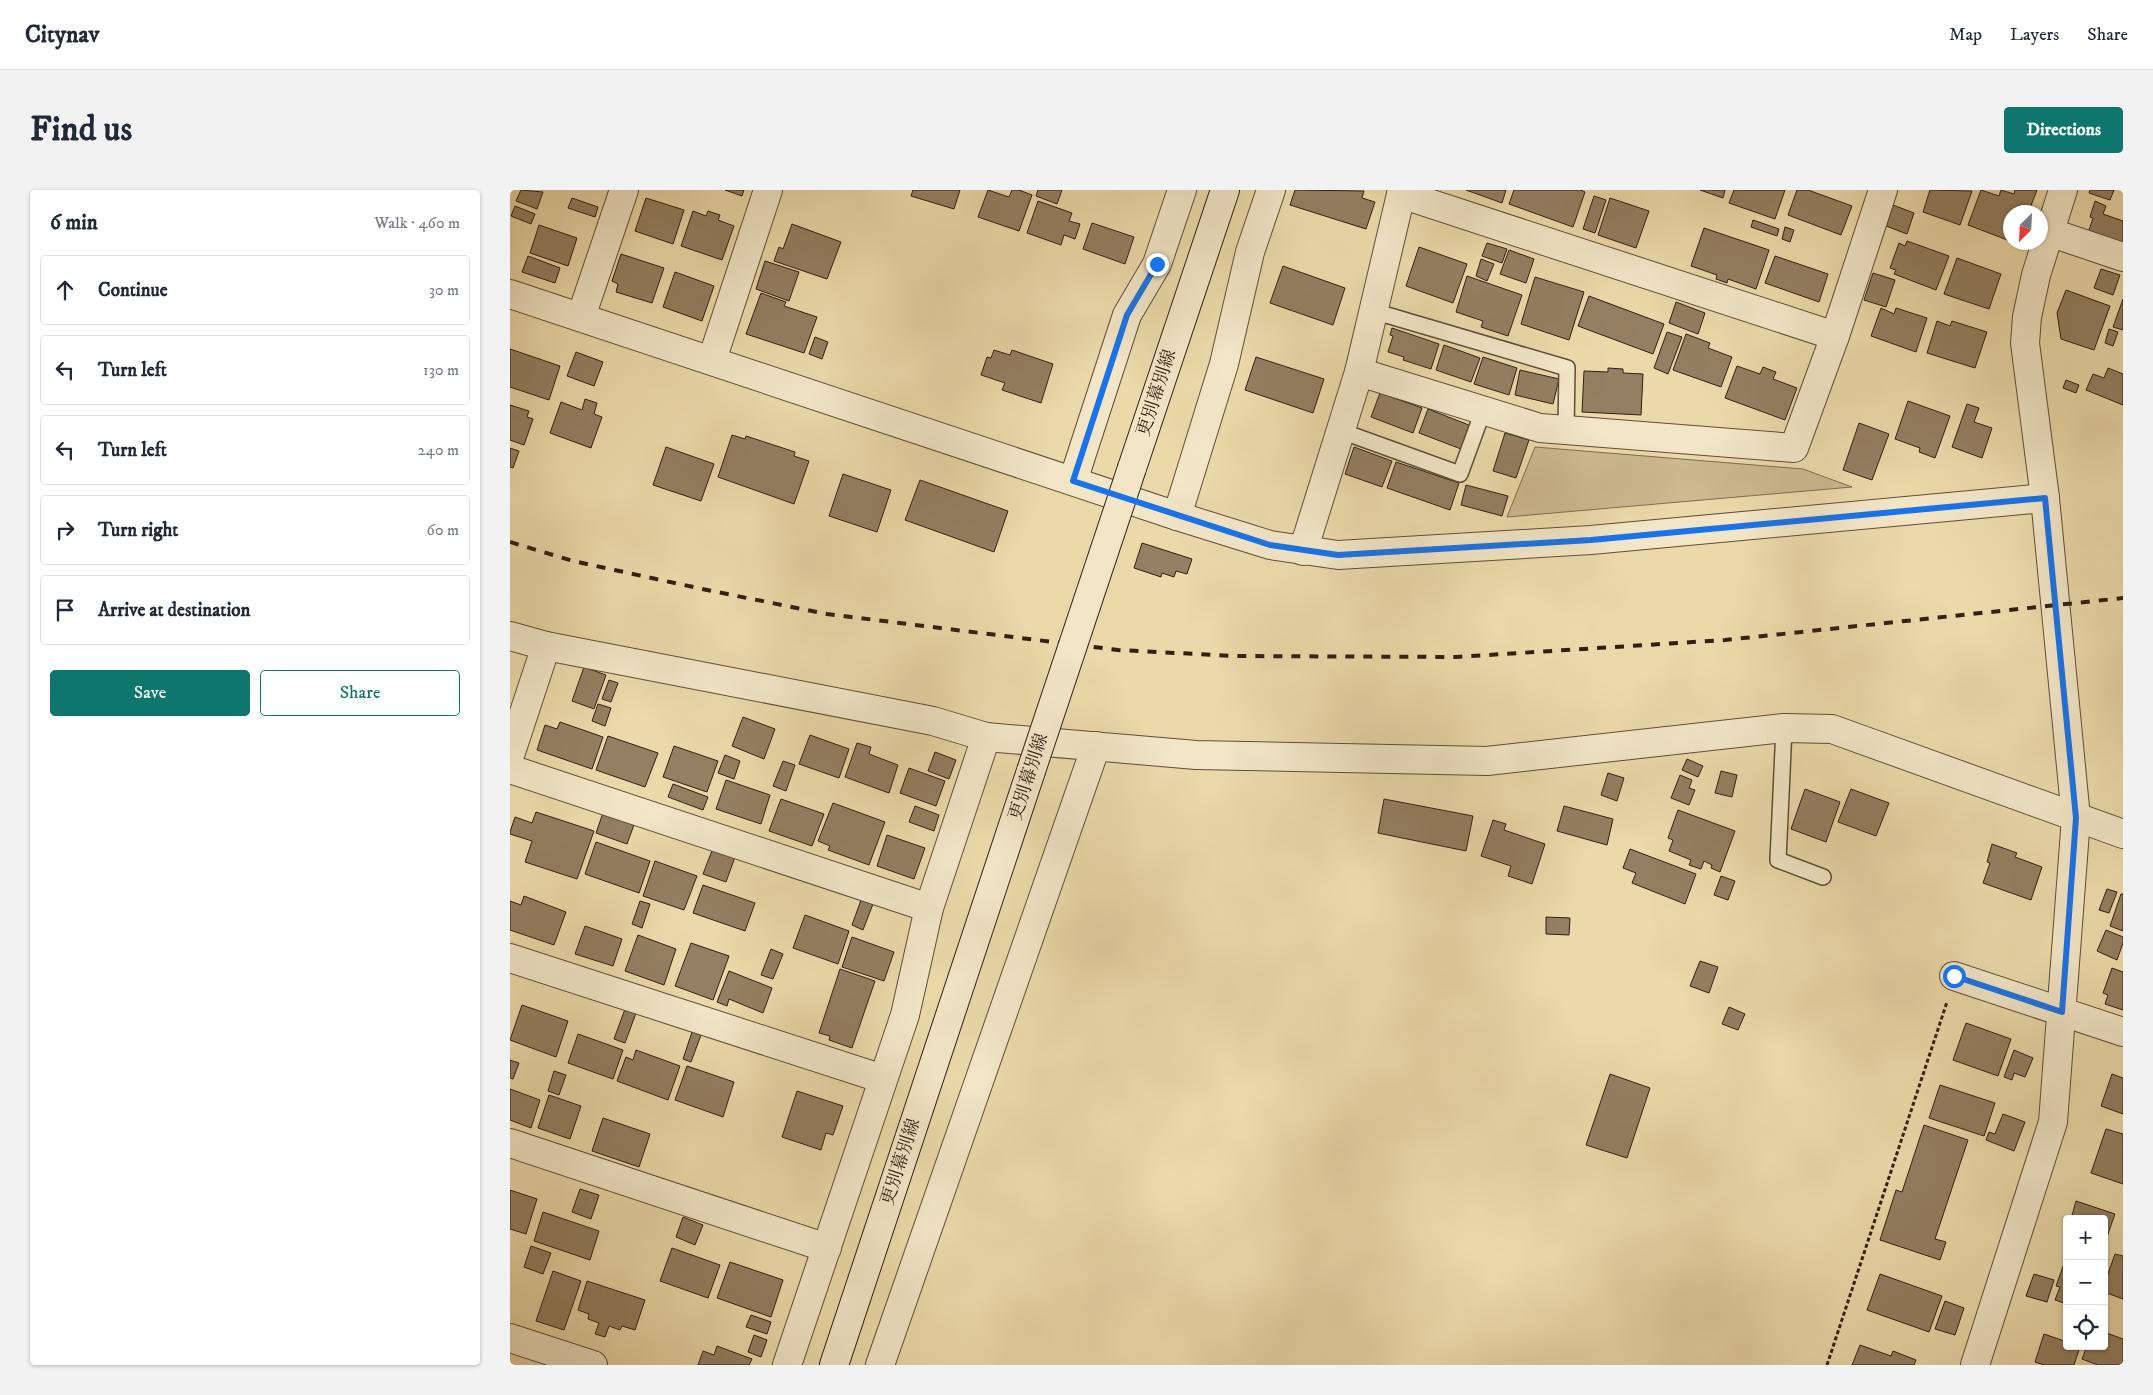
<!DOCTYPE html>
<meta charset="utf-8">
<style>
body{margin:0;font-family:"IM FELL DW Pica","Noto Serif JP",serif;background:#f2f2f3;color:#1f2937}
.controls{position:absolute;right:15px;bottom:15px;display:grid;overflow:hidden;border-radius:5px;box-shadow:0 1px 4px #0004}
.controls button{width:45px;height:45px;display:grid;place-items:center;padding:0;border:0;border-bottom:1px solid #e0e1e3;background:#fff;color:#1f2937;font:25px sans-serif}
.compass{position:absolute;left:1493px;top:15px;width:45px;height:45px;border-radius:50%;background:#fff;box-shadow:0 1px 4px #0004;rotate:204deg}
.stop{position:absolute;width:15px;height:15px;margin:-11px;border:4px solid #1a73e8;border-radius:50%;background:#fff}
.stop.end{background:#1a73e8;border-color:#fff;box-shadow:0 1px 5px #0008}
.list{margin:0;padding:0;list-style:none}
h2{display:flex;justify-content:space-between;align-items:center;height:65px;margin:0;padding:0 20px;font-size:21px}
h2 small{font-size:16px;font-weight:400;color:#747a83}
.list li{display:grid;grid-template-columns:32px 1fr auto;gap:15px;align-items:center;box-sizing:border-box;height:70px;margin:0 10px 10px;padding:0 10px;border:1px solid #e0e1e3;border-radius:5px}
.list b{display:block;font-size:19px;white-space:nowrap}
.list em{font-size:16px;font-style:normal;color:#747a83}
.actions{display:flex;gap:10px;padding:15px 20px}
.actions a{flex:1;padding:11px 0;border:1px solid #0f766e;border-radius:5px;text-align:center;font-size:18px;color:#0f766e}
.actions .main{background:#0f766e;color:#fff}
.icon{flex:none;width:28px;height:28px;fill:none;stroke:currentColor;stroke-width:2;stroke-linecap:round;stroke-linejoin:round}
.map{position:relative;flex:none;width:1613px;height:1175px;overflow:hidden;border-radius:5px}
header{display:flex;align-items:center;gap:30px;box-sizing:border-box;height:70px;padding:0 25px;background:#fff;border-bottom:1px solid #e0e1e3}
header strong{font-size:24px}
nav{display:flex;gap:28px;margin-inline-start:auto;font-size:18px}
.intro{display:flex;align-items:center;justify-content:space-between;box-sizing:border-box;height:120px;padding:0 30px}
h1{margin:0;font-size:35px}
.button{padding:12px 22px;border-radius:5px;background:#0f766e;color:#fff;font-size:18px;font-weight:700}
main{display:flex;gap:30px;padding:0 30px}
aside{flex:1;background:#fff;border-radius:5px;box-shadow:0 1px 4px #0004}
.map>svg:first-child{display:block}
.green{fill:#ccb98f;stroke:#806c50}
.building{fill:#937f61;stroke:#331e12}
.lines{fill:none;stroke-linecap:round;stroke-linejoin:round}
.lane-casing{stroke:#614d38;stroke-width:18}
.street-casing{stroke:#614d38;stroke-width:30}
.secondary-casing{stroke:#331e12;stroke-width:30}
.path{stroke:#331e12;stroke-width:3;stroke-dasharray:4 2.5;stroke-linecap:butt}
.lane{stroke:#f2e6c7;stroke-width:15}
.street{stroke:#f2e6c7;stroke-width:28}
.secondary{stroke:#f2e6c7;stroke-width:28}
.rail{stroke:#331e12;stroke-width:4;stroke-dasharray:9 9;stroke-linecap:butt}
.secondary-bridge-casing{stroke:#331e12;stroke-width:30;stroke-linecap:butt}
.secondary-bridge{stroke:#f2e6c7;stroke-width:28}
.route{stroke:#1a73e8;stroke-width:6}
.labels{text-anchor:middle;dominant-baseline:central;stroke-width:4;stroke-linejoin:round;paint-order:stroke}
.street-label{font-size:18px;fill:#331e12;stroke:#f2e6c7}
</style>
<header>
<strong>Citynav</strong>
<nav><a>Map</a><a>Layers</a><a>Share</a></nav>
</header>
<div class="intro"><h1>Find us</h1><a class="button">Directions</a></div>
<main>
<aside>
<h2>6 min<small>Walk · 460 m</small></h2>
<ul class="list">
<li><svg class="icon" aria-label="ahead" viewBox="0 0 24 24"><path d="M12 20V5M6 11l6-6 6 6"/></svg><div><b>Continue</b></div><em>30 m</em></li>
<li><svg class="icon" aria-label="left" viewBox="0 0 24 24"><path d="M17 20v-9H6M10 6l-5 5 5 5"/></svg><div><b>Turn left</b></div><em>130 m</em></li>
<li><svg class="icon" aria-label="left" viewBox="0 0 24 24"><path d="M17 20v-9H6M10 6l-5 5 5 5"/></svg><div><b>Turn left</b></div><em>240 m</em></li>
<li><svg class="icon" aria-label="right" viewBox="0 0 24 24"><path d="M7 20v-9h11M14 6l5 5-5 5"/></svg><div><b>Turn right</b></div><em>60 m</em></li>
<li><svg class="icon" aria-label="arrive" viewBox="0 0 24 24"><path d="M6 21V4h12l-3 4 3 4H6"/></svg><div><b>Arrive at destination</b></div></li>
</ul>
<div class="actions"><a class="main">Save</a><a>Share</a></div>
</aside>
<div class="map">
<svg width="1613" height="1175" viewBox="0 0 1613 1175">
<rect width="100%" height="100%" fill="#ebd9a9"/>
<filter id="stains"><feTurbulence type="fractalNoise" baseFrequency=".004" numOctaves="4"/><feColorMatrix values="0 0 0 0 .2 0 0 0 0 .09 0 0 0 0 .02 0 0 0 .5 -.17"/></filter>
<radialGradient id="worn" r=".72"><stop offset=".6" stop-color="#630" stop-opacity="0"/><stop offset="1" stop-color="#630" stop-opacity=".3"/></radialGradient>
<polygon class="green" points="1025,257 1293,279 1342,297 997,327"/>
<g class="building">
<polygon points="11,0 33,2 27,19 6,11"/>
<polygon points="215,0 234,0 232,6"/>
<polygon points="403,0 450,0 444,19 401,6"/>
<polygon points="478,0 499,7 502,0 509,0 522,5 509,41 468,27"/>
<polygon points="528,0 552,0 547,14 526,6"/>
<polygon points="785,0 854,1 852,8 865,12 856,39 780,15"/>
<polygon points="956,0 996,0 992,13"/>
<polygon points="1004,0 1071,0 1075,2 1063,37 999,14"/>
<polygon points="1190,0 1215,0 1213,8"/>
<polygon points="1224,0 1275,0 1265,29 1219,13"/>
<polygon points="1287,0 1298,0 1342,16 1331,45 1278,25"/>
<polygon points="1420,0 1462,1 1450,35 1413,22"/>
<polygon points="1471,0 1489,6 1491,0 1504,4 1505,0 1527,0 1520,18 1514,16 1512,22 1500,22 1500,51 1458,35"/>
<polygon points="1580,0 1604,0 1600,10 1579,3"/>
<polygon points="1084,6 1096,10 1085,43 1073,39"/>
<polygon points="62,8 88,17 85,27 58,18"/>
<polygon points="136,8 174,20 163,54 125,41"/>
<polygon points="1100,8 1139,21 1126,58 1088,45"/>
<polygon points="528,11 562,23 559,31 570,34 565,49 554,45 551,55 517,43"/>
<polygon points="1585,11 1596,16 1593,24 1613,31 1613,54 1578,43 1583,28 1580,27"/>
<polygon points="1383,15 1404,23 1397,44 1376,36"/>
<polygon points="5,16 25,24 21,34 1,26"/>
<polygon points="183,21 196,26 198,21 210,25 208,30 224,36 212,70 171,56"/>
<polygon points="1243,30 1269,39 1267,46 1241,37"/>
<polygon points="582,33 624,47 615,74 573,59"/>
<polygon points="282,34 331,52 317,89 264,71 269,57 273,59"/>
<polygon points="29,35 67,48 58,76 20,63"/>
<polygon points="1275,37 1284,40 1280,52 1272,49"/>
<polygon points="1194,38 1259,60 1246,99 1218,89 1217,93 1206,89 1207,85 1181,76"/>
<polygon points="1397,51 1439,66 1426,100 1384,84 1386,80 1380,78 1389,53 1395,56"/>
<polygon points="977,53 997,59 992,73 972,66"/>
<polygon points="909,57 957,74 943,113 896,96"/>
<polygon points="999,60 1024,69 1016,93 990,84"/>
<polygon points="111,64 154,78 142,113 106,102 108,94 102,91"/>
<polygon points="18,66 50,78 45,93 12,82"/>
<polygon points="1265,66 1318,84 1309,112 1255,93"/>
<polygon points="1447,68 1491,84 1479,119 1434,104"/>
<polygon points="971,69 984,74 977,91 966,86"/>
<polygon points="255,71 289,82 279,111 246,99"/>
<polygon points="773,76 835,98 823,135 760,113"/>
<polygon points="1591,79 1610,85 1603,105 1584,98"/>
<polygon points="165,82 204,96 192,131 153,117"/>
<polygon points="1363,83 1385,90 1376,117 1354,110"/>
<polygon points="957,86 1012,105 998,146 971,137 973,131 946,122"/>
<polygon points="1025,87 1074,102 1059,150 1011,134"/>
<polygon points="1556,100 1600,116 1584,160 1551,149 1547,123"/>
<polygon points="251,103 276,112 274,116 307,127 294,163 236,144"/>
<polygon points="1079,106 1154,134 1143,164 1068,136"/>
<polygon points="1613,109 1613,140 1603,137"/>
<polygon points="1166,112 1195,123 1188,144 1159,133"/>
<polygon points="1371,118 1384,124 1386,118 1417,128 1406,162 1361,146"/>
<polygon points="1427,131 1440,136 1442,131 1477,142 1465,178 1417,163"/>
<polygon points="882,138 929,154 921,179 893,170 894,167 878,162 883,146 880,145"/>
<polygon points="1599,139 1608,142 1603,156 1595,153"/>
<polygon points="1157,142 1172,147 1158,184 1144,178"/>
<polygon points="1176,144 1200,153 1198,158 1222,167 1211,197 1163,180"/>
<polygon points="305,147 318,152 312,169 299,164"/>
<polygon points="934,155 970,168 961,192 926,180"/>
<polygon points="0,159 50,176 39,210 0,197"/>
<polygon points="484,160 500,165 502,160 543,174 531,213 492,200 495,193 471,185 477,167 481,168"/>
<polygon points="66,162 93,172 84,196 57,186"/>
<polygon points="746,167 814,189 803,223 735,200"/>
<polygon points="973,167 1007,178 999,205 964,194"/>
<polygon points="1227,176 1250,184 1253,177 1266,182 1263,189 1287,198 1275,230 1215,208"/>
<polygon points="1098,178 1113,179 1113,183 1133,184 1131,225 1072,222 1074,181 1098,182"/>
<polygon points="1598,178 1613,184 1613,215 1576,200 1583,184 1594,188"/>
<polygon points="1010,180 1049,189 1043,214 1005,205"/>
<polygon points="1556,190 1569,195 1566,203 1553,198"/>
<polygon points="870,203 912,218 903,243 861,227"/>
<polygon points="75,209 87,213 84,224 92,227 81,258 40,243 51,212 72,220"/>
<polygon points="1398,211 1440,226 1425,268 1409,262 1410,258 1385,249"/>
<polygon points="1457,214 1469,218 1464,232 1482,238 1472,268 1442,257"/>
<polygon points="0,215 19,221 17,227 23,229 14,255 0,250"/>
<polygon points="918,219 959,235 951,259 909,243"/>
<polygon points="1349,233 1379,244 1362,290 1333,280"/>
<polygon points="995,243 1019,250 1006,288 983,281"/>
<polygon points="222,245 235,249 236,246 285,262 284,266 299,271 284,314 208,287"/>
<polygon points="156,257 204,274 191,311 143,295"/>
<polygon points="844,257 882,271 872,297 835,284"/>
<polygon points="0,258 9,261 3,278 0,277"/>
<polygon points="886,272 949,293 940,320 877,298"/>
<polygon points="333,284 381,300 367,342 319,326"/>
<polygon points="410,290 498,321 484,362 395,330"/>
<polygon points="956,295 998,306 992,326 951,315"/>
<polygon points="632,353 682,369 677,384 666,381 664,387 652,383 651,387 624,378"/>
<polygon points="74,477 96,485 84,519 62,511"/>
<polygon points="99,490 108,493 101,512 92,509"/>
<polygon points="88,514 101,518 95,536 82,531"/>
<polygon points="233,527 265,539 254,569 222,556"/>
<polygon points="50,532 93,547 82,579 27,560 35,535 47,539"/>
<polygon points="300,545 339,559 329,588 289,574"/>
<polygon points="98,546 148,563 135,597 86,580"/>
<polygon points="347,553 361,557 359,564 388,575 379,603 335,587"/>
<polygon points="164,556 208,571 197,602 153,587"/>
<polygon points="425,562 446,570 439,589 418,581"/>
<polygon points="215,565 230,571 224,589 208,583"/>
<polygon points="1177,569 1193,576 1188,587 1172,580"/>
<polygon points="273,571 285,575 276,601 263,596"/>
<polygon points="399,578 435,591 426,616 390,603"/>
<polygon points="1211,581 1227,585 1222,607 1205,603"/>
<polygon points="1098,583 1114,588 1107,611 1091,605"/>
<polygon points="1170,585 1182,590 1179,598 1185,600 1179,615 1161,608"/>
<polygon points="216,590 260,605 251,634 206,619"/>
<polygon points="163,594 198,607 193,620 158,607"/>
<polygon points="1295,599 1330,612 1316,652 1281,639"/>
<polygon points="1341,599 1379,613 1366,646 1328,632"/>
<polygon points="271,609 314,624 302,656 259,641"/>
<polygon points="874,609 963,626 956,661 868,643"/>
<polygon points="323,613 375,632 359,675 318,660 320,656 308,651"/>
<polygon points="405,616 429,625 424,641 399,632"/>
<polygon points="1054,616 1103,629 1097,655 1047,641"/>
<polygon points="1168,620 1225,641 1210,682 1201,678 1202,675 1194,671 1191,679 1179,675 1181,670 1159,661 1163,650 1158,648"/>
<polygon points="26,622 84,641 67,689 15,672 22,651 0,644 0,642 5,627 22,633"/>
<polygon points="93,623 124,635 117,654 86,643"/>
<polygon points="983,630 996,634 994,640 1035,654 1022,694 998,686 1001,676 971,666"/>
<polygon points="377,645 415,658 404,689 367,676"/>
<polygon points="86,652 140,671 129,703 75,684"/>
<polygon points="1482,654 1507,663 1505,667 1532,677 1521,710 1473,693 1480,673 1477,672"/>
<polygon points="203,658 225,667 216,692 193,684"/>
<polygon points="1120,659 1186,684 1175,714 1122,693 1126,683 1113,678"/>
<polygon points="145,671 187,686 174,720 133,706"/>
<polygon points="1211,686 1225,691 1218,710 1204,705"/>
<polygon points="193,695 245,713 235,741 183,723"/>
<polygon points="1597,699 1607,702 1599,723 1589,720"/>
<polygon points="1611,704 1613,704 1613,741 1600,736"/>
<polygon points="14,706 56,722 44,755 0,740 0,711 11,715"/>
<polygon points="351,710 363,714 353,740 342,735"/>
<polygon points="130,711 140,714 132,738 122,734"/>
<polygon points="295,725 339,741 328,774 283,758"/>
<polygon points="1036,727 1060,728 1059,745 1036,744"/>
<polygon points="75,736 112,749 103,776 65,764"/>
<polygon points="1596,740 1613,747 1613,753 1607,770 1587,761"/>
<polygon points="128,745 166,759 154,795 115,781"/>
<polygon points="342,747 384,762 374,791 332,777"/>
<polygon points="181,753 219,766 203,810 165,796"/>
<polygon points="261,759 273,764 263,789 251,785"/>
<polygon points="1190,771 1208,777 1199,803 1180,796"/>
<polygon points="1602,778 1613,782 1613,820 1595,814 1598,805 1593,803"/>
<polygon points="330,779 365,791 342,858 319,850 320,846 309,843"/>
<polygon points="219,781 262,798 253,823 219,809 217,816 207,812"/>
<polygon points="12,815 58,831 46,867 0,850"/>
<polygon points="1219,817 1235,824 1228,840 1212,834"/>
<polygon points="115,819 126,823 115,853 104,849"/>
<polygon points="1456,833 1501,849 1488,886 1443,870"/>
<polygon points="182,842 191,845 181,872 173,869"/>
<polygon points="68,844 113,860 103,889 58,873"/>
<polygon points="126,860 170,876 158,910 107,891 116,867 123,870"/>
<polygon points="1504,860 1523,868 1515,887 1504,883 1502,890 1494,887"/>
<polygon points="0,870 9,873 3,889 0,888"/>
<polygon points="177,876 224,892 213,927 165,910"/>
<polygon points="44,881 56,885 49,905 38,901"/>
<polygon points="1100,884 1140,898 1117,968 1076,955"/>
<polygon points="1602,884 1613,888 1613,924 1591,916"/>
<polygon points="1430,895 1485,913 1474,946 1419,928"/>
<polygon points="0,899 30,910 21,938 0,930"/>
<polygon points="287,901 333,916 323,945 316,943 311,960 272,947"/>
<polygon points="39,905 71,916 60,949 28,938"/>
<polygon points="1493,924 1515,932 1504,961 1476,950 1479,942 1485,944"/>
<polygon points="93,928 140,944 129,977 82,961"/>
<polygon points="1414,935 1458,950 1425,1049 1436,1052 1430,1070 1370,1050 1386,1000 1392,1002"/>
<polygon points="1596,939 1613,944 1613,994 1581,983"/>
<polygon points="70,999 89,1005 81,1029 62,1022"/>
<polygon points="0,1000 27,1009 16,1044 0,1039"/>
<polygon points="1566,1011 1605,1024 1594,1055 1594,1029 1561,1029"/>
<polygon points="33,1022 89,1041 80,1070 24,1051"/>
<polygon points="173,1027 193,1035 185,1055 166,1047"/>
<polygon points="21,1056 41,1063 33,1084 14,1077"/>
<polygon points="162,1058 210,1075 198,1108 150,1091"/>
<polygon points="1605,1064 1613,1066 1613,1109 1594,1102 1594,1095"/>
<polygon points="1555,1071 1557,1072 1557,1114 1545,1110 1550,1097 1546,1096"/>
<polygon points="220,1072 273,1090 261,1127 207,1108"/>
<polygon points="43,1081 71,1091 54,1140 26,1131"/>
<polygon points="1370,1084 1432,1106 1419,1142 1357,1120"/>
<polygon points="1524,1084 1544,1090 1537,1112 1516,1106"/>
<polygon points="77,1091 135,1110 125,1140 112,1136 110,1140 99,1136 95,1147 85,1144 89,1133 78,1129 79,1124 68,1120"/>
<polygon points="1435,1111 1454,1118 1445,1145 1425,1139"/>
<polygon points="241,1125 261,1132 257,1144 236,1137"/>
<polygon points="1594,1142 1613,1149 1613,1175 1588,1175 1572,1169 1577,1156 1594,1156"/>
<polygon points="1534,1144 1557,1152 1557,1156 1570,1157 1564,1175 1534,1175 1525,1172"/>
<polygon points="244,1145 257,1150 251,1167 238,1162"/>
<polygon points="1350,1155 1381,1166 1383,1161 1406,1170 1404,1175 1342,1175"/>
<polygon points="207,1156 242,1169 239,1175 188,1175 193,1161 204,1165"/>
</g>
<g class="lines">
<defs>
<g id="lane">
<polyline points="863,121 1057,178 1056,240"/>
<polyline points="831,241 950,284 973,221"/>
<polyline points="1274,538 1268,670 1313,687"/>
</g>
<g id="street">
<polyline points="891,4 1325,146"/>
<polyline points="1539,42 1613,67"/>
<polyline points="0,104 667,326 760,355 828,365 1081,350 1535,308"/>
<polyline points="71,127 114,0"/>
<polyline points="202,170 258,0"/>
<polyline points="849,182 1030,238 1284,258 1325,146 1373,0"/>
<polyline points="563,291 617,125 647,74 672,0"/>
<polyline points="667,326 714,174 740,62 761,0"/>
<polyline points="793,361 849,182 892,0"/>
<polyline points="0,446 36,456 423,531 476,547 686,565 977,571 1274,538 1322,539 1613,644"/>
<polyline points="0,565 36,456"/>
<polyline points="0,579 419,718"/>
<polyline points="0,768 373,889"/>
<polyline points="1444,786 1613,842"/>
<polyline points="0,953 317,1058"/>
<polyline points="0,1148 83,1175"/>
<polyline points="277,1175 395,825 419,718 476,547"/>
<polyline points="370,1175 586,556"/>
<polyline points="1465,1175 1543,932 1566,628 1535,308 1515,153 1517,127 1526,85 1553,0"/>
</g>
<g id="secondary">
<polyline points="622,278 715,0"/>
<polyline points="324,1175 521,581"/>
</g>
</defs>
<use href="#lane" class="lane-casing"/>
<use href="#street" class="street-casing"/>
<use href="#secondary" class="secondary-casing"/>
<polyline class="path" points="1317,1175 1437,812"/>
<use href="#lane" class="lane"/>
<use href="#street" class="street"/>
<use href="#secondary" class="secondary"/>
<polyline class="rail" points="0,352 63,371 197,400 317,424 608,460 725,466 946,467 1215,450 1613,408"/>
<defs>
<polyline id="secondary-bridge" points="521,581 622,278"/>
</defs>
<use href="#secondary-bridge" class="secondary-bridge-casing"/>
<use href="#secondary-bridge" class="secondary-bridge"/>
</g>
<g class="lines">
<polyline class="route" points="647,74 617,125 563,291 760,355 828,365 1081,350 1535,308 1566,628 1552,822 1444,786"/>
</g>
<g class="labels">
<g class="street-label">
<text transform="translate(647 203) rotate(-72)">更別幕別線</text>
<text transform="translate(519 587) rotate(-72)">更別幕別線</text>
<text transform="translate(391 972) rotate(-72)">更別幕別線</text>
</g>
</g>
<rect width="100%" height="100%" filter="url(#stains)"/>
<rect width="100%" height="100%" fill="url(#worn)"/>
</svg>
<div class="controls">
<button>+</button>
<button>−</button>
<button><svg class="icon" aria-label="locate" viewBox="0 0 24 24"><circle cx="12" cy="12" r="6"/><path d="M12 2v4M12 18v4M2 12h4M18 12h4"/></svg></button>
</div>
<svg class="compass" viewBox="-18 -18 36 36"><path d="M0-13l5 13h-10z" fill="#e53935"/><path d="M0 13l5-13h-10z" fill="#747a83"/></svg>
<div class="stop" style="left:1444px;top:786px"></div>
<div class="stop end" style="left:647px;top:74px"></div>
</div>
</main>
